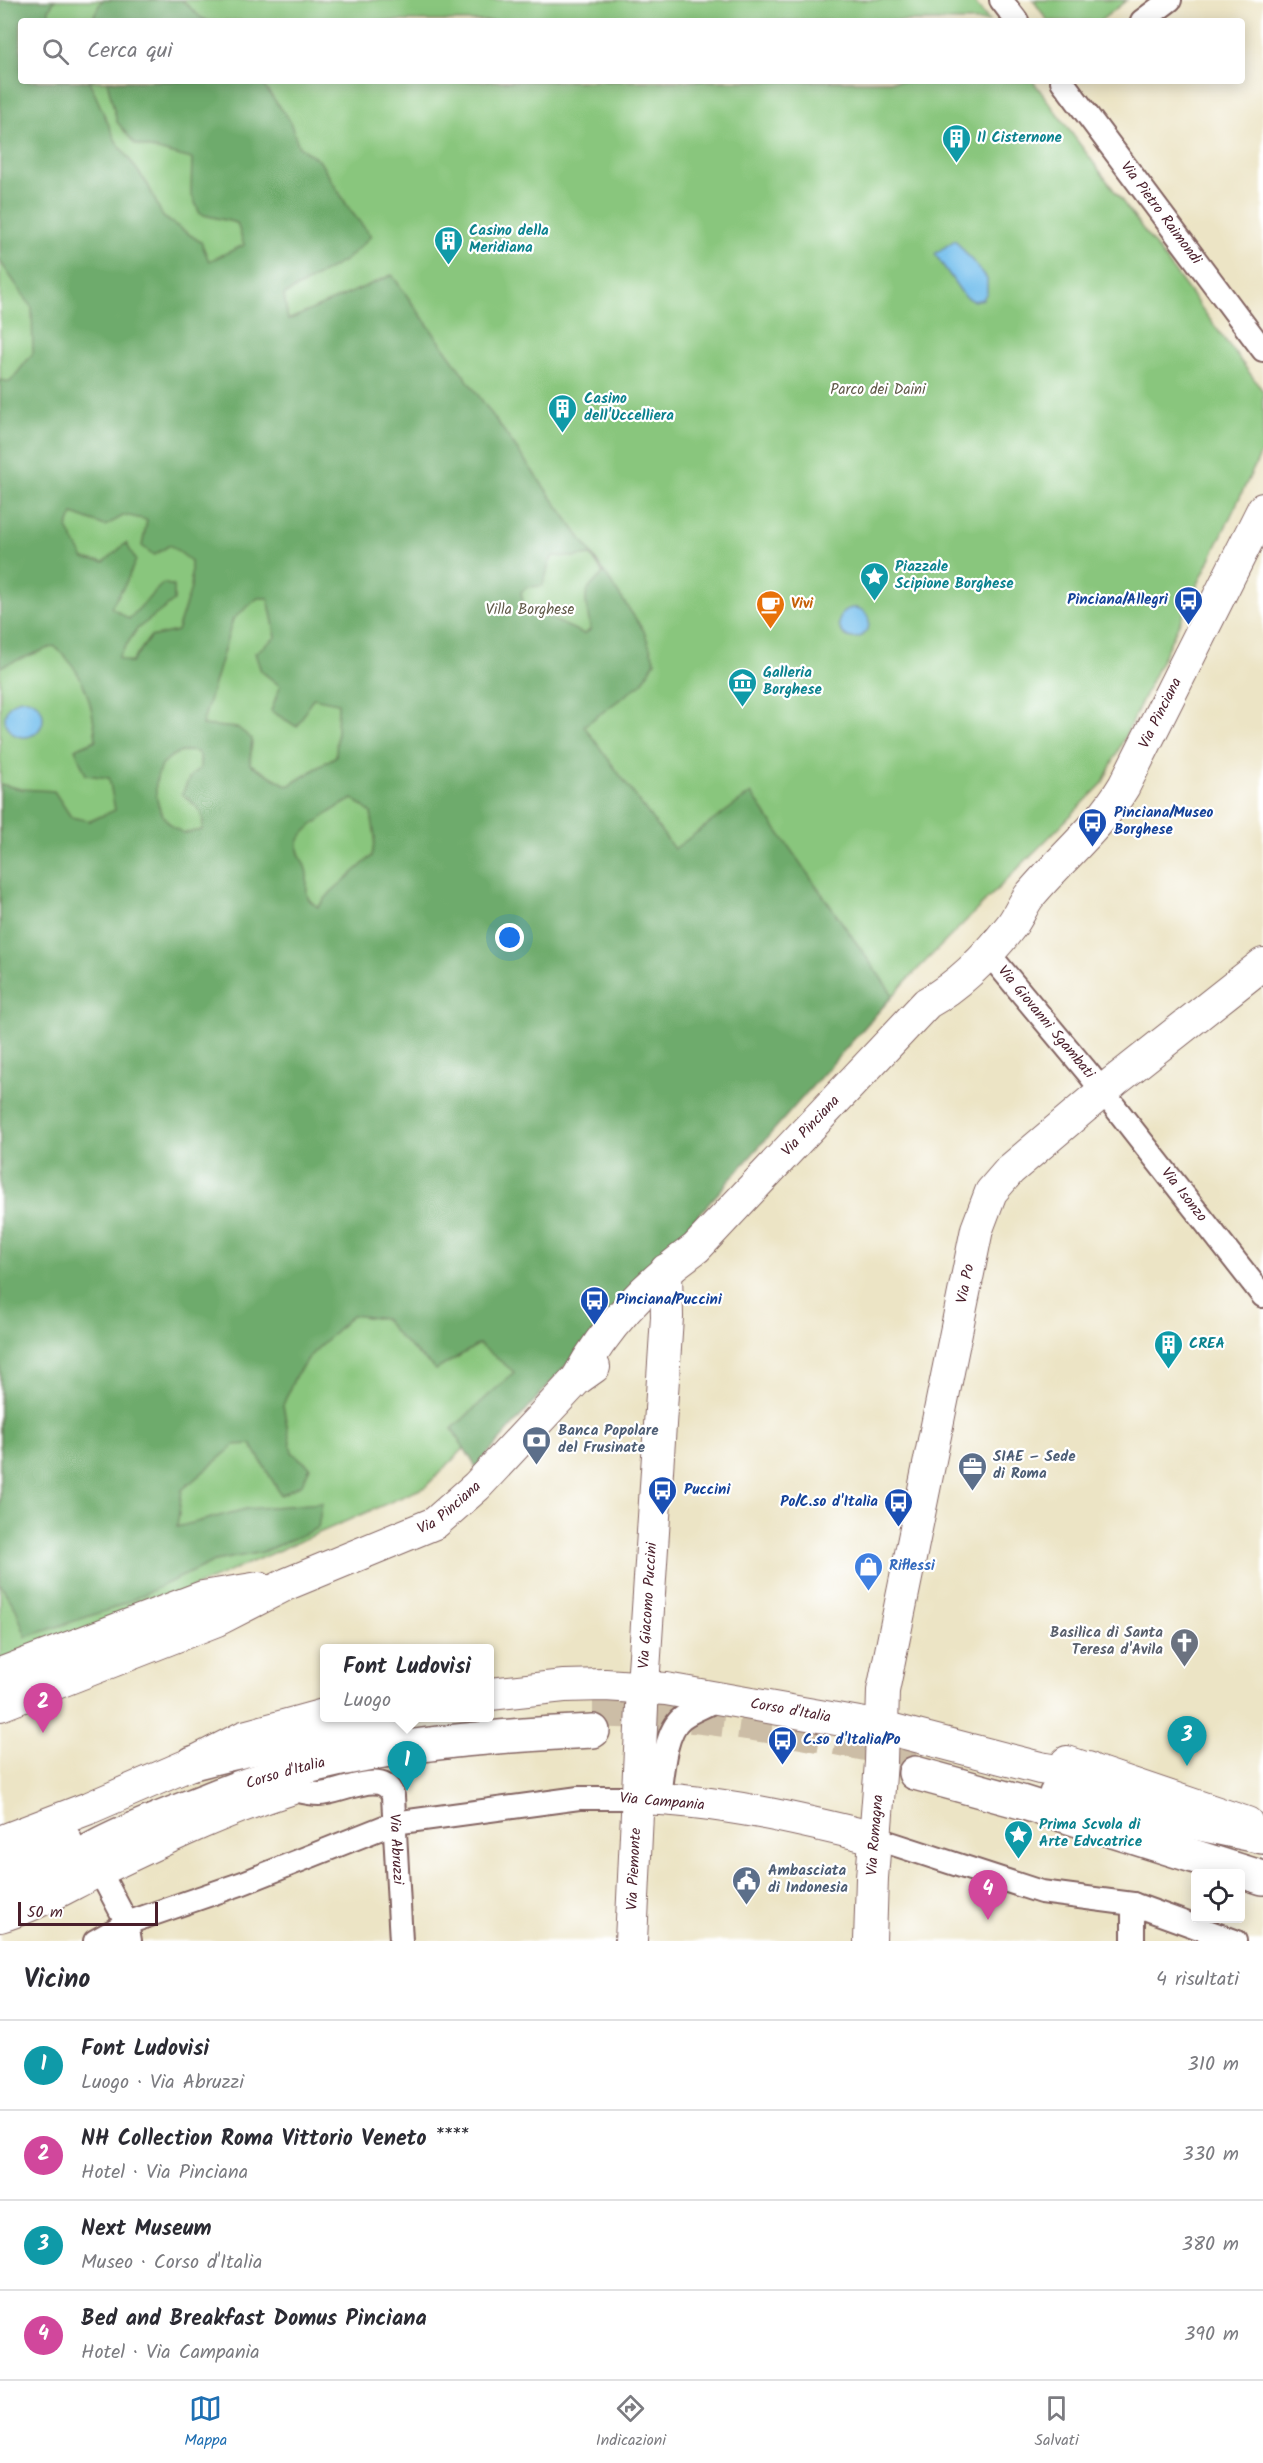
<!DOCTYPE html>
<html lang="it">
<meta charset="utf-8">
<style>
body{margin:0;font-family:Kalam,sans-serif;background:#f7f7f7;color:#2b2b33}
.controls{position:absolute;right:18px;bottom:18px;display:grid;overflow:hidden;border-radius:6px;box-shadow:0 3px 15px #0003}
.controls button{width:54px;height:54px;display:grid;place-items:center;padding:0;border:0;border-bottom:2px solid #e1e1e2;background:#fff;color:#2b2b33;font:30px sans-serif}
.scale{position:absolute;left:18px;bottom:15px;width:140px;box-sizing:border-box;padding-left:6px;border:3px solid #4a1f2b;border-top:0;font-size:16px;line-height:21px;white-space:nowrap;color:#4a1f2b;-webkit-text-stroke:4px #fff;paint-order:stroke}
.you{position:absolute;left:510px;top:938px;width:21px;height:21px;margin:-15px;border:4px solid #fff;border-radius:50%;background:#1a73e8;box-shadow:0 0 0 9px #1a73e833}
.badge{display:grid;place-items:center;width:39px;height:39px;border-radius:50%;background:#1f6fb2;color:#fff;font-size:20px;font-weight:700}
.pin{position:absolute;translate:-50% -50px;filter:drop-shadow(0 2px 3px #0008)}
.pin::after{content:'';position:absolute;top:32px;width:21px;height:18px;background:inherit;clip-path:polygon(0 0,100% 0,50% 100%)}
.popup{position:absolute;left:320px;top:1644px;width:174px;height:78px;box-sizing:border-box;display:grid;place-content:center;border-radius:6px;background:#fff;filter:drop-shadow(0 2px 4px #0005);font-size:20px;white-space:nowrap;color:#7c7c81}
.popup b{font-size:22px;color:#2b2b33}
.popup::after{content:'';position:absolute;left:50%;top:100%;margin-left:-12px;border:12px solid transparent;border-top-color:#fff}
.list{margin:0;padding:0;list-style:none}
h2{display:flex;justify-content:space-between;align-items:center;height:78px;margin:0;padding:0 24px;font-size:26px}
h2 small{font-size:20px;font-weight:400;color:#7c7c81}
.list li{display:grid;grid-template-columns:39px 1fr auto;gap:18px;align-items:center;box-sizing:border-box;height:90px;padding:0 24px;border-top:2px solid #e1e1e2}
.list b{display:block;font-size:22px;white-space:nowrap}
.list p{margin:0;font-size:20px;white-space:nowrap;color:#7c7c81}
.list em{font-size:20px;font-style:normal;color:#7c7c81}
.icon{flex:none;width:33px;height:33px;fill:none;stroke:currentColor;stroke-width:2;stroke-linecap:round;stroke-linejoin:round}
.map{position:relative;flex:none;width:1263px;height:1941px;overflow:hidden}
.search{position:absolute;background:#fff;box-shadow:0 3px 15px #0003;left:18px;right:18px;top:18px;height:66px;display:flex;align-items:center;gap:15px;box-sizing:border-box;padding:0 21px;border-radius:6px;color:#7c7c81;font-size:22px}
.sheet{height:438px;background:#fff}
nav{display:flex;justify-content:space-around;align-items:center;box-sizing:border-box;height:84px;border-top:2px solid #e1e1e2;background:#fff;font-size:16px;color:#7c7c81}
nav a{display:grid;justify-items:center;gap:3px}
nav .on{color:#1f6fb2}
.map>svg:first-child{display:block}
.green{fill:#89c67d;stroke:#6a7254;stroke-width:1.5}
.forest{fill:#6eab6c;stroke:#5c654c;stroke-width:1.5;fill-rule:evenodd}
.water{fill:#74bfed;stroke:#5f6f8c;stroke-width:1.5}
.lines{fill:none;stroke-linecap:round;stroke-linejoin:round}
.primary-tunnel{stroke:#ccbda6;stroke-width:33;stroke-dasharray:33 16;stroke-linecap:butt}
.street-casing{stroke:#836461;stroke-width:26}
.secondary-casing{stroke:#836461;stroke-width:34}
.primary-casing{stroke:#836461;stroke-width:36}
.street{stroke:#fff;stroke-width:22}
.secondary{stroke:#fff;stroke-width:32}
.primary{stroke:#fff;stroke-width:33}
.labels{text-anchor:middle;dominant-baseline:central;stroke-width:4.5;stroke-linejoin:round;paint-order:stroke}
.culture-label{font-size:15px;font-weight:bold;fill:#0d838f;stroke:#fff;text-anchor:start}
.street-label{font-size:15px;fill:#4a1f2b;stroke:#fff}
.park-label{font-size:15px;fill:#605948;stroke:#fff}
.transit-label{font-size:15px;font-weight:bold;fill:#164399;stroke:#fff;text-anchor:start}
.food-label{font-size:15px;font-weight:bold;fill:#c56008;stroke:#fff;text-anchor:start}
.service-label{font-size:15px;font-weight:bold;fill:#4e5e75;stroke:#fff;text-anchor:start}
.shop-label{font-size:15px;font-weight:bold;fill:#366cbe;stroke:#fff;text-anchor:start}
.worship-label{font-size:15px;font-weight:bold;fill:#5b616d;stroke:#fff;text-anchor:end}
</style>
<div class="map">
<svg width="1263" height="1941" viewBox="0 0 1263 1941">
<rect width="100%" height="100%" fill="#fff"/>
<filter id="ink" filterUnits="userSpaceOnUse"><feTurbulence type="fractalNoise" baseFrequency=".0167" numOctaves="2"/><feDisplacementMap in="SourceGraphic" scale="12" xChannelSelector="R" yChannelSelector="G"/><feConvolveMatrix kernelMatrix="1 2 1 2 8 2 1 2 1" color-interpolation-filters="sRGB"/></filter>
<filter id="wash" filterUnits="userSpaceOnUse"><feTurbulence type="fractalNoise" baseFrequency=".008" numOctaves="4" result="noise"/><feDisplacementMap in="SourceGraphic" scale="24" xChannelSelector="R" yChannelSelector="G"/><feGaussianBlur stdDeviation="1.35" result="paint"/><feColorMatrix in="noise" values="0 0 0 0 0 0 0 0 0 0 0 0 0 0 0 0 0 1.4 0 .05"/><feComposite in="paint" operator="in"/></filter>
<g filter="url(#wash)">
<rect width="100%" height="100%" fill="#ece4c5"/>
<g class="green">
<polygon points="0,0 973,0 989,21 21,21 21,81 1033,81 1263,391 1263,449 1102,784 908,979 651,1264 425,1487 0,1671"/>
<polygon points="1033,0 1127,0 1100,21 1048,21"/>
</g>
<g class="forest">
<path d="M 0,0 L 55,0 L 49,9 L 48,21 L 21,21 L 21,81 L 89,81 L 116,141 L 148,185 L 163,217 L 201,242 L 209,261 L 244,245 L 237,223 L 200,214 L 191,193 L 192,159 L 135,144 L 117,122 L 107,81 L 260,81 L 289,119 L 299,147 L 319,160 L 350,210 L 371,236 L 346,260 L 284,295 L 288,320 L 392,275 L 587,547 L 644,631 L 655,662 L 642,683 L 584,726 L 674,849 L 751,793 L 893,995 L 476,1467 L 452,1429 L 514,1372 L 479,1344 L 436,1370 L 399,1337 L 384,1319 L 352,1315 L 311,1355 L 296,1375 L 283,1405 L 292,1452 L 310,1467 L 302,1484 L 281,1495 L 251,1444 L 235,1445 L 182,1490 L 177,1527 L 246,1509 L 322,1503 L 318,1528 L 263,1552 L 215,1561 L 117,1607 L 26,1637 L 16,1609 L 0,1584 L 0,784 L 21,789 L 54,791 L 71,817 L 90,821 L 115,810 L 109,778 L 86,775 L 75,749 L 96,740 C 93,703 83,669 54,646 L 0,667 L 0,380 L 10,382 L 33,353 L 32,308 L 0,261 ZM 73,514 L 105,526 L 125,515 L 147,520 L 142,546 L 154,555 L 170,545 L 191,561 L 191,588 L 177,631 L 150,637 L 131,663 L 118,658 L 137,629 L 174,601 L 174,586 L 163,583 L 129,619 L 111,607 L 125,585 L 136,560 L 126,543 L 104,562 L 84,559 L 67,528 ZM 591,555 L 603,573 C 598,580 590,585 587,592 C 583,602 590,618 590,630 L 584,634 L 545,616 L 532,613 L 524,607 L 521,592 L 527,587 L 542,586 C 548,576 546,566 553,556 L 573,557 ZM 258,598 L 268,598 L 276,637 L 255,653 L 261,671 L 280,686 L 271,711 L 297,727 L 313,698 L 338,703 L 336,756 L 288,786 L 250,764 L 252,739 L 238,728 L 202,725 L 233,619 ZM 187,751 L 197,752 L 200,756 L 200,768 L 190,777 L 182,794 C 196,806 206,812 202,830 L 184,833 C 180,831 175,829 172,826 C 147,804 150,755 187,751 ZM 353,799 L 371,813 L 375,837 L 372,856 L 331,892 L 318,907 C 302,897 308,891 307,874 C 306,863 296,855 298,843 C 301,829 340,805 353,799 Z"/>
<polygon points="102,0 182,0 200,17 208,21 97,21 94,15"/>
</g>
<g class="water">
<polygon points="955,240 987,279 987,292 983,299 974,301 964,296 935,254"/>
<circle cx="854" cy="623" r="15"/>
<circle cx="24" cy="718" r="19"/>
</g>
</g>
<g filter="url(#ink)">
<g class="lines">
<path class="primary-tunnel" d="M 593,1711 C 698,1711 814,1733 916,1755"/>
<defs>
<g id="street">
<polyline points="1001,0 1017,21"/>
<polyline points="1142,21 1170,0"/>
<path id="s1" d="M 1062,81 L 1263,350"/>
<path id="s2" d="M 995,939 L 989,954 L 1089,1074 L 1263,1296"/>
<path id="s3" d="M 290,1789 C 299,1791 309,1794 319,1794 C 341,1794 383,1767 393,1796 L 401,1941"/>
<path d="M 659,1798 C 662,1776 664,1732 682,1718 C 694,1709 708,1706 720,1697"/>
<polyline points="875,1838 1041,1892 1133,1904 1235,1941"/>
<polyline points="99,1870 127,1923 130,1941"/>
<polyline points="1133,1904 1133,1941"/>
<polyline points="95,1941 127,1923 243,1883 394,1823 579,1798 637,1798"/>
</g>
<g id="secondary">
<path id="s4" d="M 577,1379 C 605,1327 648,1282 696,1248 L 927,1003 C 961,984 988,956 1011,926 C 1019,916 1023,903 1031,894 C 1062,857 1099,828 1124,786 L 1263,509"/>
<polyline points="0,1674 203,1597 259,1588"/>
<path id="s5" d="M 490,1694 L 564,1686 L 605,1685 L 666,1689 L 882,1727 L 1040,1768 L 1058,1771 L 1088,1768"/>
<path id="s6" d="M 0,1705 L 217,1620 L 287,1584 L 435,1523 L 477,1486 L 577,1379 L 594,1367"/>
<polyline points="1067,1762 1247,1823"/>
<path d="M 637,1798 C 717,1800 798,1819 875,1838"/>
<polyline points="0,1842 89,1808 193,1763 244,1737 324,1715"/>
<path d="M 0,1916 C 35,1906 67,1886 100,1870 C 162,1840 224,1810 290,1789"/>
<path id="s7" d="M 631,1941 L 643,1686 L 667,1317 L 666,1270"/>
<path id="s8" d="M 870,1941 L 872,1878 L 881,1762 L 883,1691 L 977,1229 L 991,1192 L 1010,1170 L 1115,1081 L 1263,964"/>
</g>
<g id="primary">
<path d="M 193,1763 C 259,1746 322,1732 390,1731"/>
<polyline points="915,1773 1021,1802 1263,1878"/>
<polyline points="1056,1794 1263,1837"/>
<polyline points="0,1867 34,1855 65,1840"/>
<path id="s9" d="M 0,1892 C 36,1883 69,1861 102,1844 C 135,1827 176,1812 211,1798 C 332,1749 464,1737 593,1731"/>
</g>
</defs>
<use href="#street" class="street-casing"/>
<use href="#secondary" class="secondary-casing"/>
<use href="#primary" class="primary-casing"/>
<use href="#street" class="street"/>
<use href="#secondary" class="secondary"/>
<use href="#primary" class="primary"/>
</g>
</g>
<defs>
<symbol id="building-pin" viewBox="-11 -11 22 30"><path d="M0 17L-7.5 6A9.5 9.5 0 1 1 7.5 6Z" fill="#0f9aa8" stroke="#fff"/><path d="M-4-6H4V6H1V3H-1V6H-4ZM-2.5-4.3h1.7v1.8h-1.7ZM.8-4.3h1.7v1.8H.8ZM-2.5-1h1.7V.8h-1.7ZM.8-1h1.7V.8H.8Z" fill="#fff"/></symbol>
<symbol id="sight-pin" viewBox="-11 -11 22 30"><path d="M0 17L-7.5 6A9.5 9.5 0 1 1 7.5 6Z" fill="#0f9aa8" stroke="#fff"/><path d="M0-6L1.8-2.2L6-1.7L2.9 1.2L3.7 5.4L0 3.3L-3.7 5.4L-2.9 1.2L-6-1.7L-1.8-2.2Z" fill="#fff"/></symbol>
<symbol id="bus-pin" viewBox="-11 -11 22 30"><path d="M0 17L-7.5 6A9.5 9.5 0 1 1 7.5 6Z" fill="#1a4fb4" stroke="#fff"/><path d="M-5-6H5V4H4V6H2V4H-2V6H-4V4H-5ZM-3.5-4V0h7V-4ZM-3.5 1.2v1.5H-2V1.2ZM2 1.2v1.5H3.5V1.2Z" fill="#fff"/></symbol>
<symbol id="cafe-pin" viewBox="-11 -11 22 30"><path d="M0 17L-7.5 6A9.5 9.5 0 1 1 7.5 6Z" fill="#e8710a" stroke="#fff"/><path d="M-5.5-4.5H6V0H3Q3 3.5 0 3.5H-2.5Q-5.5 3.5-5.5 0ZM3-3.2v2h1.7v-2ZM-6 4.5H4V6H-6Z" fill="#fff"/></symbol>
<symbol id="museum-pin" viewBox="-11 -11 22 30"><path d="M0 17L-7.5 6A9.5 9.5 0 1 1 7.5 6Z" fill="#0f9aa8" stroke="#fff"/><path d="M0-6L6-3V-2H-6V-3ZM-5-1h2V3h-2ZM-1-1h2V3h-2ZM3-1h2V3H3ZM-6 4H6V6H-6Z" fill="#fff"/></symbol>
<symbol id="bank-pin" viewBox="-11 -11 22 30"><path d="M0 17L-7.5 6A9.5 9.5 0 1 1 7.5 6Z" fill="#5c6f8a" stroke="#fff"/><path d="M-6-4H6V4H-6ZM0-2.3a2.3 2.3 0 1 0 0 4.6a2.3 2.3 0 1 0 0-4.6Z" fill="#fff"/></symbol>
<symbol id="office-pin" viewBox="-11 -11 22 30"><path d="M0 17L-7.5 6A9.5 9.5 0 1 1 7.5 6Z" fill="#5c6f8a" stroke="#fff"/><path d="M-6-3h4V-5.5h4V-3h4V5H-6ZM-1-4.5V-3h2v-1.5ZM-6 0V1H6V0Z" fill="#fff"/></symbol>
<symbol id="shop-pin" viewBox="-11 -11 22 30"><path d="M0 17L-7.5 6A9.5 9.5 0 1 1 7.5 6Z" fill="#3f7fe0" stroke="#fff"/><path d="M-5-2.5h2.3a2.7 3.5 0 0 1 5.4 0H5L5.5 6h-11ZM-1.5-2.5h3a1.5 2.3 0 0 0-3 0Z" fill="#fff"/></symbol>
<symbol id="church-pin" viewBox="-11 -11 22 30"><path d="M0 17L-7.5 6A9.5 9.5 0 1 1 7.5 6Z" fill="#6b7280" stroke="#fff"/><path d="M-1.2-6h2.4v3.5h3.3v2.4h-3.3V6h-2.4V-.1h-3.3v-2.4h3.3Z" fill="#fff"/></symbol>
<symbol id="civic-pin" viewBox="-11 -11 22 30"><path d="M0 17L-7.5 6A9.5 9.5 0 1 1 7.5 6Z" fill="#5c6f8a" stroke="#fff"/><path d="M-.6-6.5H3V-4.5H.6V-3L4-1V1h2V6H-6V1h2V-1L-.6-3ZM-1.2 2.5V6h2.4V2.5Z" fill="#fff"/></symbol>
</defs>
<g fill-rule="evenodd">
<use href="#building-pin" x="940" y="122" width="33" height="45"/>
<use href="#building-pin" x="432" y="224" width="33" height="45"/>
<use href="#building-pin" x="546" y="392" width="33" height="45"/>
<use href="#sight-pin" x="858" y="560" width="33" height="45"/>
<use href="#bus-pin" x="1172" y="584" width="33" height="45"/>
<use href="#cafe-pin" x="754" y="588" width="33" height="45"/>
<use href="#museum-pin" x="726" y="666" width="33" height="45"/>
<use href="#bus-pin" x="1076" y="806" width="33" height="45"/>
<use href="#bus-pin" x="578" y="1284" width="33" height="45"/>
<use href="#building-pin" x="1152" y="1328" width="33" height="45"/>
<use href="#bank-pin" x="520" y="1424" width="33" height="45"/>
<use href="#office-pin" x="956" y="1450" width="33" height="45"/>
<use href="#bus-pin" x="646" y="1474" width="33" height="45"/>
<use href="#bus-pin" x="882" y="1486" width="33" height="45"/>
<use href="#shop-pin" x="852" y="1550" width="33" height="45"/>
<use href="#church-pin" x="1168" y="1626" width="33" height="45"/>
<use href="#bus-pin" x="766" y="1724" width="33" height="45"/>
<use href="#sight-pin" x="1002" y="1818" width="33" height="45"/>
<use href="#civic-pin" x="730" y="1864" width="33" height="45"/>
</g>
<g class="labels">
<g class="culture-label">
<text x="977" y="138">Il Cisternone</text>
<text x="469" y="231">Casino della<tspan x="469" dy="17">Meridiana</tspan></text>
<text x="584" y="399">Casino<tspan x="584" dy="17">dell'Uccelliera</tspan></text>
<text x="895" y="567">Piazzale<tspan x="895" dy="17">Scipione Borghese</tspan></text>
<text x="763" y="673">Galleria<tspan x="763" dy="17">Borghese</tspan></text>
<text x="1189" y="1344">CREA</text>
<text x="1039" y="1825">Prima Scvola di<tspan x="1039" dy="17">Arte Edvcatrice</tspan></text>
</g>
<g class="street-label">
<text stroke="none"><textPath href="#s1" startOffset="165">Via Pietro Raimondi</textPath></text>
<text stroke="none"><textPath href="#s4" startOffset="892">Via Pinciana</textPath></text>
<text stroke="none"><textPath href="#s2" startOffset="105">Via Giovanni Sgambati</textPath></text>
<text stroke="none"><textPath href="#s4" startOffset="346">Via Pinciana</textPath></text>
<text stroke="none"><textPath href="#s2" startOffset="326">Via Isonzo</textPath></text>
<text stroke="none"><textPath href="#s8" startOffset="666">Via Po</textPath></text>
<text stroke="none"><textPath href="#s6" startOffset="492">Via Pinciana</textPath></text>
<text stroke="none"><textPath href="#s7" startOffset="336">Via Giacomo Puccini</textPath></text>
<text stroke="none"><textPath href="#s5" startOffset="303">Corso d'Italia</textPath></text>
<text stroke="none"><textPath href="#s9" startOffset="310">Corso d'Italia</textPath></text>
<text transform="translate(662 1802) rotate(5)">Via Campania</text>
<text stroke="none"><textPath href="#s8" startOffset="106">Via Romagna</textPath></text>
<text stroke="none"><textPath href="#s3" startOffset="164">Via Abruzzi</textPath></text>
<text stroke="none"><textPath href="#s7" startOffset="72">Via Piemonte</textPath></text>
</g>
<g class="park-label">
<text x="878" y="390">Parco dei Daini</text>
<text x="530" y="610">Villa Borghese</text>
</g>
<g class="transit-label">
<text x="1168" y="600" text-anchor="end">Pinciana/Allegri</text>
<text x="1114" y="813">Pinciana/Museo<tspan x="1114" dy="17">Borghese</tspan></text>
<text x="616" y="1300">Pinciana/Puccini</text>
<text x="684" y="1490">Puccini</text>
<text x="878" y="1502" text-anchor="end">Po/C.so d'Italia</text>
<text x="803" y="1740">C.so d'Italia/Po</text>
</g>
<g class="food-label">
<text x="791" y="604">Vivi</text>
</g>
<g class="service-label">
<text x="558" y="1431">Banca Popolare<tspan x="558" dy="17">del Frusinate</tspan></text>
<text x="993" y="1457">SIAE – Sede<tspan x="993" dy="17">di Roma</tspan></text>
<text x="768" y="1871">Ambasciata<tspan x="768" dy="17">di Indonesia</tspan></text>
</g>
<g class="shop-label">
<text x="889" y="1566">Riflessi</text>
</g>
<g class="worship-label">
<text x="1163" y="1633">Basilica di Santa<tspan x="1163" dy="17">Teresa d'Avila</tspan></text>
</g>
</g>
</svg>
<div class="controls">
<button><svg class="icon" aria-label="locate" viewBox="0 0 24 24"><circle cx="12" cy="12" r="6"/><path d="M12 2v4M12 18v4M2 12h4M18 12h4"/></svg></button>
</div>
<div class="scale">50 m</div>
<div class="you"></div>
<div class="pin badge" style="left:407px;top:1791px;background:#0f9aa8">1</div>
<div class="popup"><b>Font Ludovisi</b>Luogo</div>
<div class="pin badge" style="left:43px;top:1733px;background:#d1479c">2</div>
<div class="pin badge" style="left:1187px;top:1766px;background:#0f9aa8">3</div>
<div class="pin badge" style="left:988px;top:1920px;background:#d1479c">4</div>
<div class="search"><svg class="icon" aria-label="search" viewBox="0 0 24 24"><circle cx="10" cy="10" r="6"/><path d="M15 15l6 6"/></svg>Cerca qui</div>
</div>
<section class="sheet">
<h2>Vicino<small>4 risultati</small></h2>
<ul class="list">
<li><span class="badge" style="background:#0f9aa8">1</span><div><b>Font Ludovisi</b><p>Luogo · Via Abruzzi</p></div><em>310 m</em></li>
<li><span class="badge" style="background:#d1479c">2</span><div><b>NH Collection Roma Vittorio Veneto ****</b><p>Hotel · Via Pinciana</p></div><em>330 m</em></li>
<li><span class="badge" style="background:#0f9aa8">3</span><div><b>Next Museum</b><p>Museo · Corso d'Italia</p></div><em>380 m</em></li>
<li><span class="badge" style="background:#d1479c">4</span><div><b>Bed and Breakfast Domus Pinciana</b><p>Hotel · Via Campania</p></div><em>390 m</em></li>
</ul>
</section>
<nav>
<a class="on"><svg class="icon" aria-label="map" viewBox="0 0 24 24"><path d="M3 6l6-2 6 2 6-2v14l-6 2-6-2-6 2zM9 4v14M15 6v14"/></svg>Mappa</a>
<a><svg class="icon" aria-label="directions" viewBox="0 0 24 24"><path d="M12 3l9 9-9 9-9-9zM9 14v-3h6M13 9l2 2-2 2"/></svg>Indicazioni</a>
<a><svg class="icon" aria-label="saved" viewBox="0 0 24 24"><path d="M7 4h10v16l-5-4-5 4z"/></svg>Salvati</a>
</nav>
